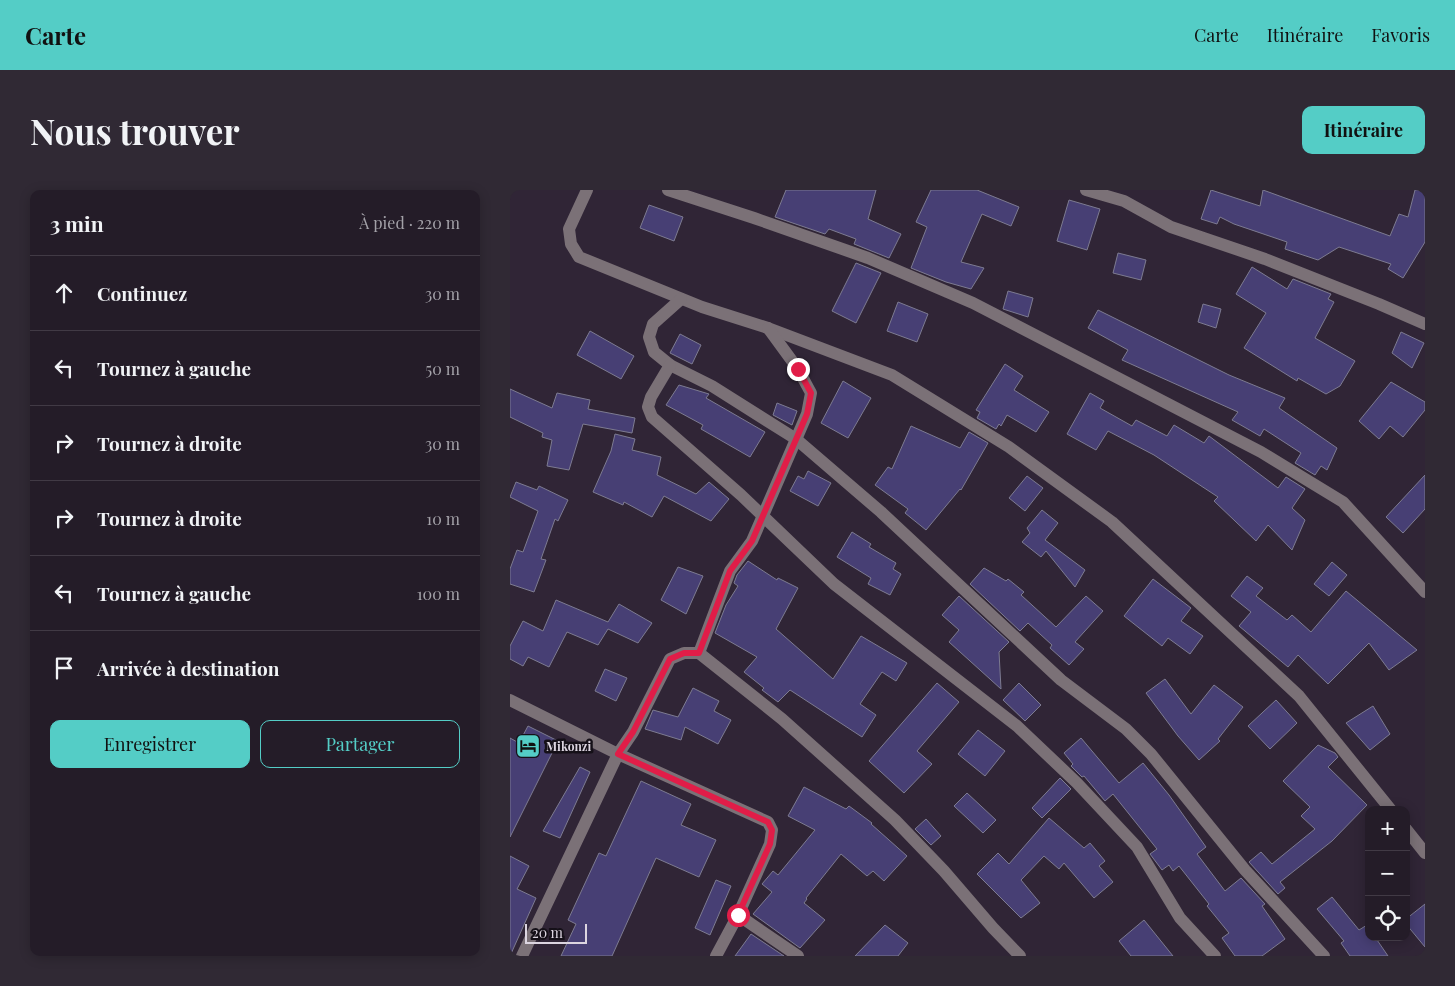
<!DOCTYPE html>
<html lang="fr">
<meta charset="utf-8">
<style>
body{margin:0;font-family:"Playfair Display",serif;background:#302934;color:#f1f3f6}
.controls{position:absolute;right:15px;bottom:15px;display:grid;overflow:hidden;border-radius:10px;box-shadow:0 2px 12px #0003}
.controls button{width:45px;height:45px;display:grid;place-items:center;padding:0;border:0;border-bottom:1px solid #413a45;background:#241c28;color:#f1f3f6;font:25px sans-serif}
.scale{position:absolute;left:15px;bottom:12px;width:62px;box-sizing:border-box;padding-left:5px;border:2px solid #dcd5e0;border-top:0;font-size:14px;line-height:18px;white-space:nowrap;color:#dcd5e0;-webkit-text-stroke:4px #151018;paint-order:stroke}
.stop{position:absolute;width:15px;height:15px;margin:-11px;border:4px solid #e11d48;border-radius:50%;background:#fff}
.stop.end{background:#e11d48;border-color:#fff;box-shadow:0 1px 5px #0008}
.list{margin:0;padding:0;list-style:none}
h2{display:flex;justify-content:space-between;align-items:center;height:65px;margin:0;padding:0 20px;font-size:21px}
h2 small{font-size:16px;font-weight:400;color:#a3a1a8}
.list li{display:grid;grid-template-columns:32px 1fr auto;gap:15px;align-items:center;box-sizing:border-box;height:75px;padding:0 20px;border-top:1px solid #413a45}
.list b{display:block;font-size:19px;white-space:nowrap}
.list em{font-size:16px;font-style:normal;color:#a3a1a8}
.actions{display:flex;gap:10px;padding:15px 20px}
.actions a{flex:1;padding:11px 0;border:1px solid #54cdc6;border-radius:10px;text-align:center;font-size:18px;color:#54cdc6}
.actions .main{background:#54cdc6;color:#111}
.icon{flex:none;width:28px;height:28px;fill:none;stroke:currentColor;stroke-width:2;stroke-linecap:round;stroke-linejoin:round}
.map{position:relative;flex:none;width:915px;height:766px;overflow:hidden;border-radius:10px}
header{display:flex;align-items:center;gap:30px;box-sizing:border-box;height:70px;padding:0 25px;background:#54cdc6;color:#111}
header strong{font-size:24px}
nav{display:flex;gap:28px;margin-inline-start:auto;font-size:18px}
.intro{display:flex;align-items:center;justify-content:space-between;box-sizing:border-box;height:120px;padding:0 30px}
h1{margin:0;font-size:35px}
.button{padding:12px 22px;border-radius:10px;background:#54cdc6;color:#111;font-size:18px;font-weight:700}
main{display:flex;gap:30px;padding:0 30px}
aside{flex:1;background:#241c28;border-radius:10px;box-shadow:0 2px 12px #0003}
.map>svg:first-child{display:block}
.building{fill:#473f74;stroke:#7d7b91}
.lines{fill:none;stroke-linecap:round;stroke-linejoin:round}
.minor{stroke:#7b7177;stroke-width:12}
.route{stroke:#e11d48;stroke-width:6}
.labels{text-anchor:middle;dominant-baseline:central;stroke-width:5;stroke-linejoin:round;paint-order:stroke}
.poi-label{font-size:12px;font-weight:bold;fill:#dcd5e0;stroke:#151018;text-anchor:start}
</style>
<header>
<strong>Carte</strong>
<nav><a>Carte</a><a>Itinéraire</a><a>Favoris</a></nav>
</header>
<div class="intro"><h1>Nous trouver</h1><a class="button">Itinéraire</a></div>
<main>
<aside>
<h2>3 min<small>À pied · 220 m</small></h2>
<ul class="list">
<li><svg class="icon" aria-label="ahead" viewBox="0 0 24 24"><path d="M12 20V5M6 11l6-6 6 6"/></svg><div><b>Continuez</b></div><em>30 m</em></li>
<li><svg class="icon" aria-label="left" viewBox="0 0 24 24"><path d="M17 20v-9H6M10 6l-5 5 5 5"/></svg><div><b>Tournez à gauche</b></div><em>50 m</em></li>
<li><svg class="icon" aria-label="right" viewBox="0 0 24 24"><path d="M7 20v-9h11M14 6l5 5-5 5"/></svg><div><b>Tournez à droite</b></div><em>30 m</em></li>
<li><svg class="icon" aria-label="right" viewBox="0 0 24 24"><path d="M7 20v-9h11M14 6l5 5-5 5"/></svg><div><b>Tournez à droite</b></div><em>10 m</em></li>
<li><svg class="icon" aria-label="left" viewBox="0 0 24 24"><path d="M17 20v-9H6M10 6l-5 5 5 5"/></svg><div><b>Tournez à gauche</b></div><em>100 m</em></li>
<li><svg class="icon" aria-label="arrive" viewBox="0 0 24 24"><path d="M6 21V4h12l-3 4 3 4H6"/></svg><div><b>Arrivée à destination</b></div></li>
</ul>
<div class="actions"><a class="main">Enregistrer</a><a>Partager</a></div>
</aside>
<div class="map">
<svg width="915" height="766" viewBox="0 0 915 766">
<rect width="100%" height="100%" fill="#302536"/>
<g class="building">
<polygon points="276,0 366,0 358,29 391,44 379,68 344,54 346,49 319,39 315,44 265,27"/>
<polygon points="421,0 467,0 509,17 501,36 472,24 451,72 474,78 461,99 436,92 401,78 417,37 406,32"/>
<polygon points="701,0 750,16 753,0 880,46 889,24 898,27 905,0 915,0 915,52 893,88 878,79 881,74 829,57 808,70 775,59 777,52 724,34 710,27 707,34 691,29"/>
<polygon points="559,10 590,19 577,60 547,51"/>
<polygon points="139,15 173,27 164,51 130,38"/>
<polygon points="608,63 636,70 631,90 603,83"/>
<polygon points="346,73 371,83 346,133 322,121"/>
<polygon points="742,77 777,99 783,89 821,104 818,109 824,112 805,148 845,171 830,196 816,204 788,188 787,191 734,158 756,123 726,104"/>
<polygon points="498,101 523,108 518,127 493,119"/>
<polygon points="388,112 418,124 407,152 377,141"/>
<polygon points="693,114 711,119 706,138 688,132"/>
<polygon points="588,120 719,185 775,208 769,218 827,258 817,280 811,276 805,285 785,273 791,263 754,239 750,246 722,230 728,222 612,170 618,160 578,138"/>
<polygon points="80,141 124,166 111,189 67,165"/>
<polygon points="891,142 914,153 902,178 882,163"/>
<polygon points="170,144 191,155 182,174 160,163"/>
<polygon points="495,174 513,186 504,200 539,222 526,242 497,225 491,236 489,234 486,239 467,228 470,222 466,220"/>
<polygon points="333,191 361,208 338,248 311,233"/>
<polygon points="881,192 915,212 915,220 893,247 880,236 869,249 849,231"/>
<polygon points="169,195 199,204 196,208 255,242 240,267 191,239 193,235 156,215"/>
<polygon points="0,199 42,218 47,203 80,210 78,219 125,228 122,243 73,234 59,280 37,276 42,250 32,247 33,243 0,227"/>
<polygon points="580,203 594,211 590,218 622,236 626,230 657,246 664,235 694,253 699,246 768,298 776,287 795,299 782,318 795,330 782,360 758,335 746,351 704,311 708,307 644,265 598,241 586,260 557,244"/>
<polygon points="267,213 287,221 282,235 263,225"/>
<polygon points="401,236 450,258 459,242 478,253 451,300 450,299 416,340 395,323 398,319 365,295 378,277 382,279"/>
<polygon points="105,244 125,249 122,260 151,267 147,285 186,304 199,292 219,309 201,331 154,306 142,327 114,312 113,315 83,302 101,261"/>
<polygon points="298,281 321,293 308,316 280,301 288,286 294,289"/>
<polygon points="915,285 915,319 893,343 876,327"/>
<polygon points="517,286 533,298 515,321 499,308"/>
<polygon points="6,292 27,300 29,296 58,310 48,331 45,329 31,369 36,370 24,402 0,394 0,379 7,360 13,362 28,321 0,307"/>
<polygon points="532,320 548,333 535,350 575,380 565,397 536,361 531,367 512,352 520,343 517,338"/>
<polygon points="342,342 361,354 359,357 386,373 383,379 391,384 380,405 358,394 361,388 327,367"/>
<polygon points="238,371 267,390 268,388 288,398 266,439 323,489 351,446 397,473 386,491 372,482 350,514 366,525 352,547 280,500 268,512 252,500 254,498 234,482 247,467 205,443 216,415 228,396 224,393 227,385"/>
<polygon points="822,372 837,385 819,406 804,394"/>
<polygon points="168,377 193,386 176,424 151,410"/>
<polygon points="474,378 496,391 498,389 514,402 511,405 546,437 576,406 593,421 565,452 574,459 559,475 540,458 542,455 518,433 510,441 460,394"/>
<polygon points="737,386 753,398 746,406 777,430 782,425 801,442 836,401 907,460 879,480 859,453 818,494 788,465 778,477 729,436 741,422 721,406"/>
<polygon points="643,389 681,418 671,431 693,446 680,464 658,448 652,456 614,426"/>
<polygon points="449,406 499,452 489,462 491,499 439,452 449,440 432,425"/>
<polygon points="46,410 98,432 109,414 142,433 128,453 98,439 88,455 57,442 39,477 18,467 13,476 0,469 0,456 13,431 33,441"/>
<polygon points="95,479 117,488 106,511 85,501"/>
<polygon points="655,489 681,524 704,495 733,517 708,549 710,551 689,570 668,546 636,503"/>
<polygon points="427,493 449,512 407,561 422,574 394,603 359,571"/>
<polygon points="509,493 531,515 515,531 493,510"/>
<polygon points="183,498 209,511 204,521 221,530 208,554 175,537 171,550 135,539 143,520 168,527"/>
<polygon points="766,510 787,533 760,559 738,536"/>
<polygon points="863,516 880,544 860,560 836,533"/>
<polygon points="18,536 48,551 0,647 0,548 9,553"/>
<polygon points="468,540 495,561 475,586 448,564"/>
<polygon points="571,548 609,593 633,573 659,605 696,657 687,664 715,701 731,688 755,714 752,716 775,749 752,766 725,766 712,748 719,743 697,716 699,714 669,676 663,681 659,675 652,680 640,664 647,659 603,604 595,611 574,586 572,587 561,576 563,574 554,563"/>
<polygon points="808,555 825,563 828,567 818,577 857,615 822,651 770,692 775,698 768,704 739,672 751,662 762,674 805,639 791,626 800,617 773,591"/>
<polygon points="70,577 80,582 50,648 33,641"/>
<polygon points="550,588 561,599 532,628 522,618"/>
<polygon points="131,591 181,614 171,635 206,650 189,687 146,668 102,766 51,766 66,734 58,730 89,663 96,666"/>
<polygon points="294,597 336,619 339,616 362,633 361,634 397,666 374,691 363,681 357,686 331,664 296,708 297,709 294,713 315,730 290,758 243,724 262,702 252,694 263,681 268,685 305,640 278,626"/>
<polygon points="457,603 486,630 473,643 444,616"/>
<polygon points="539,628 574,658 580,653 595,671 589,676 603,692 584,708 554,673 549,679 534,666 511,690 530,713 511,728 467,684 488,663 499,674"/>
<polygon points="416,629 431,646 421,655 405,639"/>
<polygon points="0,666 19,676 7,699 26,708 0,766"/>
<polygon points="206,690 221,696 200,745 185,738"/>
<polygon points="822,707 849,740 857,735 859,738 859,747 865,747 878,766 840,766 831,753 834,751 807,719"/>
<polygon points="915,714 915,757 896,734 896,729"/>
<polygon points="634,730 663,766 621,766 609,751"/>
<polygon points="375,735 398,753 388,766 345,766"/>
<polygon points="241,744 274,766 225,766"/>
</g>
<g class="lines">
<g class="minor">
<polyline points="77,0 59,39 61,54 69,67 192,117 258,138 382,185 499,257 602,332 789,506 881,620"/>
<polyline points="158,0 244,28 358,68 463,113 751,262 833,312 915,402"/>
<polyline points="576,0 614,11 661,37 755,69 869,114 915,134"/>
<polyline points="171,109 143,134 139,147 144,162 160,175 202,196 286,249 371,322 551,490 616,539 641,564 735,680 814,766"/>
<polyline points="160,175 141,207 138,217 142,227 231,305 324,394 507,536 567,593 627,657 670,728 705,766"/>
<polyline points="189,463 220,381 242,351 297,224 301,203 288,179 258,138"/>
<polyline points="0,510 108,564 258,632 262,640 260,654 228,725 206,766"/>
<polyline points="896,639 915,663"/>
<polyline points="228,725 288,766"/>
<polyline points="12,766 108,564 123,542 160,469 174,463 189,463 272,529 385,630 434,681 483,738 510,766"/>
</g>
</g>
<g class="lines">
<polyline class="route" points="228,725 260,654 262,640 258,632 108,564 123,542 160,469 174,463 189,463 220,381 242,351 297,224 301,203 288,179"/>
</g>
<defs>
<symbol id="hotel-square" viewBox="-11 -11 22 22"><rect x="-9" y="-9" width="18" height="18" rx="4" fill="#54cdc6" stroke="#151018"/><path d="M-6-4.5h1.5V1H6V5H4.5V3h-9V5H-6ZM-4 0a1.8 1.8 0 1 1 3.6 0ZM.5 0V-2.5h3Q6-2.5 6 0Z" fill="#111"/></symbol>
</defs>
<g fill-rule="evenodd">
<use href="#hotel-square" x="4" y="542" width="28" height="28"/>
</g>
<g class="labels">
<g class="poi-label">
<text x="36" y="556">Mikonzi</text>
</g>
</g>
</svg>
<div class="controls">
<button>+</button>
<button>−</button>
<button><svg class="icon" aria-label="locate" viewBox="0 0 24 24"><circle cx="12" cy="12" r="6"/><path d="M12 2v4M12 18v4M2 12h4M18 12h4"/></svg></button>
</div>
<div class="scale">20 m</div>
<div class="stop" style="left:228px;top:725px"></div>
<div class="stop end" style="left:288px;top:179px"></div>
</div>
</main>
